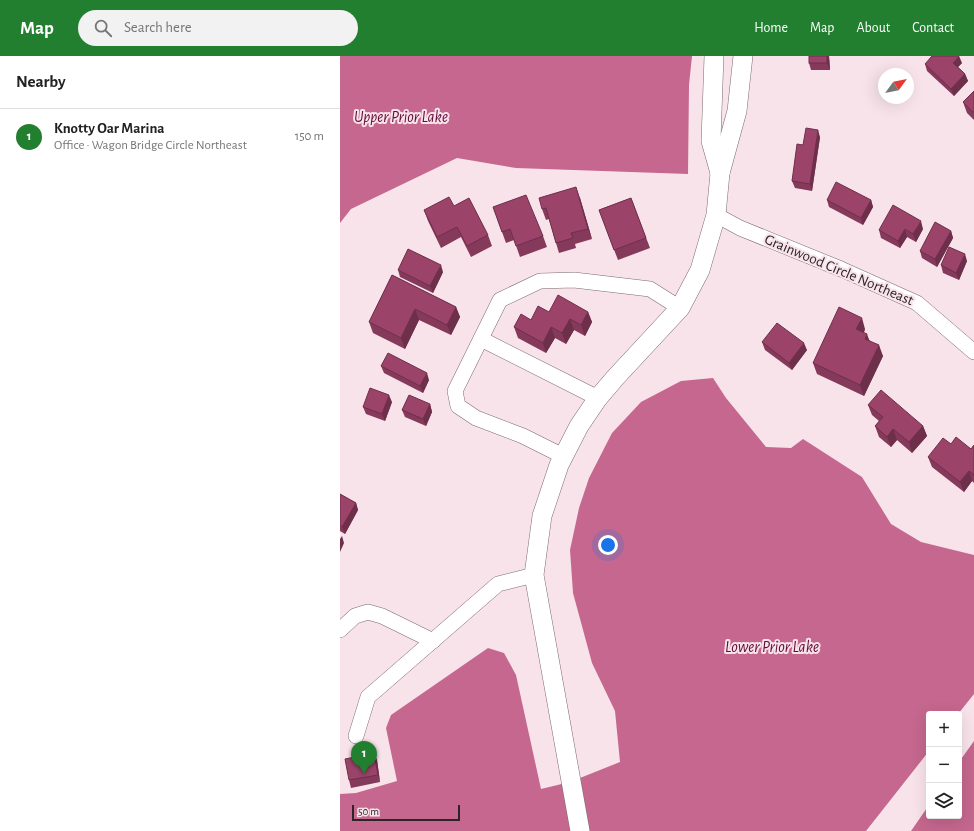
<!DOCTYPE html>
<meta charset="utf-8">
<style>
body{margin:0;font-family:"Alegreya Sans",sans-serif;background:#f2f2f2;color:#222}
.controls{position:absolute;right:12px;bottom:12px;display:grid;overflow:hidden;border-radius:4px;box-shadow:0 4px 16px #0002}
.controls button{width:36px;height:36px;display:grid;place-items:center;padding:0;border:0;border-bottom:1px solid #e0e0e0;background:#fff;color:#222;font:20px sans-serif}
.compass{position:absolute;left:538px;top:12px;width:36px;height:36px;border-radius:50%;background:#fff;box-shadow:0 4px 16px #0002;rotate:57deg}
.scale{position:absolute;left:12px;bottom:10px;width:108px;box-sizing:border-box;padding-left:4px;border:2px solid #2c2427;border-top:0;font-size:11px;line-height:14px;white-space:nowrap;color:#2c2427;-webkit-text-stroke:3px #f8e3ea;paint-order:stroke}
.you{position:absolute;left:268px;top:489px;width:14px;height:14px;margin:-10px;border:3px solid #fff;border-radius:50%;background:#1a73e8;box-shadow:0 0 0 6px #1a73e833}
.badge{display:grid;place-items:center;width:26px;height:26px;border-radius:50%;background:#237f30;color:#fff;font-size:13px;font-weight:700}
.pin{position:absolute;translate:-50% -33px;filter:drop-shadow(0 1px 2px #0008)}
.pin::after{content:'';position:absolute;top:21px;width:14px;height:12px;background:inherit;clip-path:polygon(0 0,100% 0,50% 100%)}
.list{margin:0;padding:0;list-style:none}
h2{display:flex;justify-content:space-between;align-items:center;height:52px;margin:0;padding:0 16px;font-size:17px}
h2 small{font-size:13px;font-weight:400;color:#767676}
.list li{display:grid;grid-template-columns:26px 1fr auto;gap:12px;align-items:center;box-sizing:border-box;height:56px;padding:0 16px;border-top:1px solid #e0e0e0}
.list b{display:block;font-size:15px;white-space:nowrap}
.list p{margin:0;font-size:13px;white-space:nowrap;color:#767676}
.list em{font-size:13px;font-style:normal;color:#767676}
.icon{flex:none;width:22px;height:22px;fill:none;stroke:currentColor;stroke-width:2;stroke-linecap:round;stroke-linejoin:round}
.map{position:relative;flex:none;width:634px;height:775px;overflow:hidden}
header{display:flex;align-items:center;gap:24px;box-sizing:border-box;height:56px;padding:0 20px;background:#237f30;color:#fff}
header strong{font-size:19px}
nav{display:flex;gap:22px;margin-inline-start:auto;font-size:14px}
.search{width:280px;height:36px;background:#f2f2f2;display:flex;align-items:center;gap:10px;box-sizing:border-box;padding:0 14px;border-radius:22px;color:#767676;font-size:15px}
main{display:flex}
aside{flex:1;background:#fff}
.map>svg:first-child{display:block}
.water{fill:#c5678e}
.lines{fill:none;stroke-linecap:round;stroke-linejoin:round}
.minor-casing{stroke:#7c6a70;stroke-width:16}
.major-casing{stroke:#7c6a70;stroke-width:20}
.minor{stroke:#fff;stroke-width:15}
.major{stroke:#fff;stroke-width:19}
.wall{fill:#863a5b}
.shaded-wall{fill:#6d2f4a}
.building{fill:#9c436a;stroke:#6d2f4a}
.labels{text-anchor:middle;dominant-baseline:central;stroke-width:4;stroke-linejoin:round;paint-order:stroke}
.street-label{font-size:15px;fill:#2c2427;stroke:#f8e3ea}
.water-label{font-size:16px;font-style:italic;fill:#630b39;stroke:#f8e3ea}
</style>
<header>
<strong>Map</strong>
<div class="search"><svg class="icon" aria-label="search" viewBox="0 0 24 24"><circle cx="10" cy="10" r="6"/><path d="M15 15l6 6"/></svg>Search here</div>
<nav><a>Home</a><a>Map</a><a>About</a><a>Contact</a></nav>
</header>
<main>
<aside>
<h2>Nearby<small></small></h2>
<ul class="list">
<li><span class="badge">1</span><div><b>Knotty Oar Marina</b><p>Office · Wagon Bridge Circle Northeast</p></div><em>150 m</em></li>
</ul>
</aside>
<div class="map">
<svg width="634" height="775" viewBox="0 0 634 775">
<rect width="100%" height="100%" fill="#f8e3ea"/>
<g class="water">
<polygon points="0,0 352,0 349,29 348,118 176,112 117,102 11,153 0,167"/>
<polygon points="373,322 386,342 426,391 451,392 463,383 522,421 551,468 581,486 634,499 634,638 618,658 589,658 589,695 526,775 0,775 0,738 16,737 57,725 46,672 51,659 148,592 164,597 176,619 201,733 230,726 280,706 275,655 252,607 233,537 230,494 239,452 249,422 272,377 301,346 341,325"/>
<polygon points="634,685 634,775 571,775 589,749 589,760 619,760 619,706"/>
</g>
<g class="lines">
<defs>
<g id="minor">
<polyline points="376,159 400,172 501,213 577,247 634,296"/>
<polyline points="141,283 258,342"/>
<polyline points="225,401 183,380 136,362 118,350 115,335 160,244 200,225 234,224 310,233 340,252"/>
<polyline points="0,574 15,560 28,556 42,560 93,585"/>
<polyline points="16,680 28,641 158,528 194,519"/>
</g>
<g id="major">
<polyline points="374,0 371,85 380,117"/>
<polyline points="240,775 194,519 202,460 219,409 239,370 258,342 275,322 340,252 360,214 376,159 380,117 397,55 403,0"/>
</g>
</defs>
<use href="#minor" class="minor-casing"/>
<use href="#major" class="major-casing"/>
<use href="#minor" class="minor"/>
<use href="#major" class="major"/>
</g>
<g class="wall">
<polygon points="489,0 490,14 471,14 469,7"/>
<polygon points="622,7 618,11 625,18 628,25 614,40 587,15 585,8"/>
<polygon points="634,35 634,64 627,57 623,46"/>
<polygon points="480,81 472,135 455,132 452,125 463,89"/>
<polygon points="240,142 252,183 235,188 236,192 219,197 216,187 209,163 206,164 202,153"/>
<polygon points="291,142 310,192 278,204 259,154"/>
<polygon points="487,144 531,144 533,151 523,169 489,151"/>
<polygon points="114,150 148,179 152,190 131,201 121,181 101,192 88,165 84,154"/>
<polygon points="153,151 203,180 207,191 180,201 174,184 166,187"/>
<polygon points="583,173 576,186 567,181 560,192 541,182 539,174"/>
<polygon points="611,175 613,182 597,211 582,202 580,195"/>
<polygon points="627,205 619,224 603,217 601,209"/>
<polygon points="58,214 103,216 93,237 60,221"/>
<polygon points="52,219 116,251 120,261 111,279 79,264 65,293 33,277 29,266"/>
<polygon points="209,256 248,256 252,266 245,280 234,274 226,288 215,282 206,297 178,282 174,271"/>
<polygon points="525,273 524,277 530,285 543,300 524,340 477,318 473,307"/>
<polygon points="422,286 467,294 452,314 425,294"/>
<polygon points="41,310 89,324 83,337 44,317"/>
<polygon points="52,346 45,365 26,358 23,351"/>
<polygon points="90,348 92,356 86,370 65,361 62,354"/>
<polygon points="528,349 583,370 587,380 572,397 557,384 551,391 539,381 535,370 539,365 532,359"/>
<polygon points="611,388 631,393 634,389 634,427 632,425 624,436 592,411 588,401"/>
<polygon points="0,438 16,447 18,454 5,478 0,475"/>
<polygon points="34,697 37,704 40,726 11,732 9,724"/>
</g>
<g class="shaded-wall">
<polygon points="487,0 489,0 490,14 487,7"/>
<polygon points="619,0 622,7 615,14 613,7"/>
<polygon points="625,18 628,25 614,40 611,33"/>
<polygon points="478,74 480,81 472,135 470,128"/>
<polygon points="236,131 240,142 252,183 248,173"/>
<polygon points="531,144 533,151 523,169 521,162"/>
<polygon points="581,165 583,173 576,186 573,178"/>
<polygon points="565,173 567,181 560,192 558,185"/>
<polygon points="611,175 613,182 597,211 595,203"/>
<polygon points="625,198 627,205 619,224 616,217"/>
<polygon points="101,209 103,216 93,237 90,230"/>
<polygon points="116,251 120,261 111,279 107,269"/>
<polygon points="75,253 79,264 65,293 61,282"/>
<polygon points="248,256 252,266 245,280 241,269"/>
<polygon points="522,262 525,273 520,284 516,273"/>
<polygon points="230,263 234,274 226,288 222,277"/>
<polygon points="211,271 215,282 206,297 203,287"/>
<polygon points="527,278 531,289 525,283"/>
<polygon points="464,287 467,294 452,314 449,307"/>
<polygon points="539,289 543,300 524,340 520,329"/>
<polygon points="87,317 89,324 83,337 80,330"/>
<polygon points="49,339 52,346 45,365 42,358"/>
<polygon points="90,348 92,356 86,370 83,363"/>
<polygon points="583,370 587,380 572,397 569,386"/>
<polygon points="553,373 557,384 551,391 547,381"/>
<polygon points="629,415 632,425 624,436 620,426"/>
<polygon points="16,447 18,454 5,478 2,471"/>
<polygon points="2,480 4,487 0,496 0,483"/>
<polygon points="34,697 37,704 40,726 38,719"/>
</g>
<g class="building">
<rect x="469" y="0" width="18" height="7"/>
<polygon points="592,0 619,0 613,7 625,18 611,33 585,8"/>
<polygon points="634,35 634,57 623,46"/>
<polygon points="466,72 478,74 470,128 452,125 457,88 463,89"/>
<polygon points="496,126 531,144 521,162 487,144"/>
<polygon points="236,131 248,173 231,177 233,182 216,187 206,152 202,153 199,142"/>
<polygon points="186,139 203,180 176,190 170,173 162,176 153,151"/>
<polygon points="109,141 114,150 129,142 148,179 127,190 117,171 97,181 84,154"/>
<polygon points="291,142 306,182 274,194 259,154"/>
<polygon points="553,149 581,165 573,178 565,173 558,185 539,174"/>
<polygon points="595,166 611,175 595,203 580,195"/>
<polygon points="609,191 625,198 616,217 601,209"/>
<polygon points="68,193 101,209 90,230 58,214"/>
<polygon points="52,219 116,251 107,269 75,253 61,282 29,266"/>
<polygon points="218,239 248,256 241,269 230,263 222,277 211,271 203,287 174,271 181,258 191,264 198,250 209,256"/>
<polygon points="499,251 522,262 516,273 527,278 525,283 539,289 520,329 473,307"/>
<polygon points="437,267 464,287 449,307 422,286"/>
<polygon points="48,297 87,317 80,330 41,310"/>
<polygon points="30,332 49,339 42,358 23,351"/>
<polygon points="541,334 583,370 569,386 553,373 547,381 535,370 543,361 528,349"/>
<polygon points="69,339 90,348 83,363 62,354"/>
<polygon points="616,381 631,393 634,389 634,419 629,415 620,426 588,401 603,382 611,388"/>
<polygon points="0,438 16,447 2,471 0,469"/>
<polygon points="34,697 38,719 9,724 5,703"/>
</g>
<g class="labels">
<g class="street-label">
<text transform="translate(499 214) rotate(23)">Grainwood Circle Northeast</text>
</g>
<g class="water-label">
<text x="61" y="61">Upper Prior Lake</text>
<text x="432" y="591">Lower Prior Lake</text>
</g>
</g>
</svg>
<div class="controls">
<button>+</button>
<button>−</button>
<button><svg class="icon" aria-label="layers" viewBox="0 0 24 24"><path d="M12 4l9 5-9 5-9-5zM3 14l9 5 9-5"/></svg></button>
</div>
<svg class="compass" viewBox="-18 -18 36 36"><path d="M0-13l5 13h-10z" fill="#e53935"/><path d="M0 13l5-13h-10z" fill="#767676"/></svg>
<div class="scale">50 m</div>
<div class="you"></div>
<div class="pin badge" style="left:24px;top:718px">1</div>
</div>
</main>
